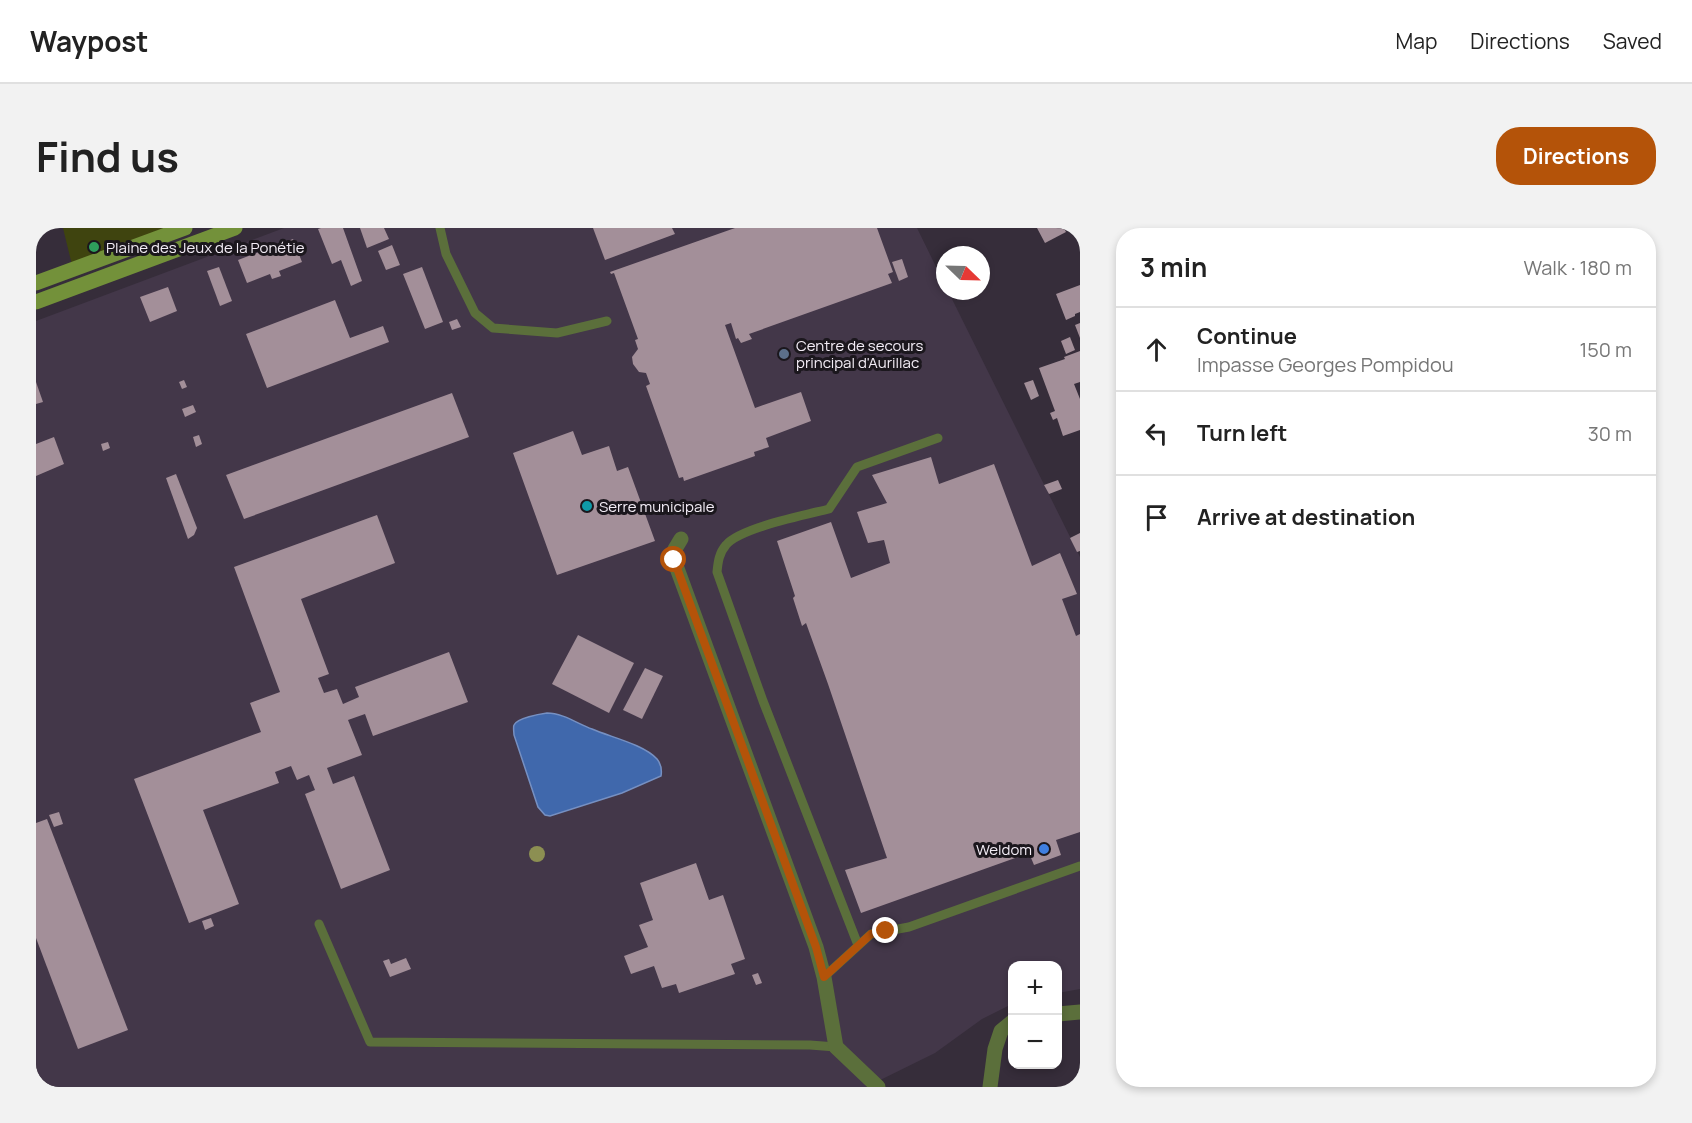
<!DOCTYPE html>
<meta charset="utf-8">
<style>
body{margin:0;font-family:Manrope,sans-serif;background:#f2f2f2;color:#222}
.controls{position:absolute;right:18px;bottom:18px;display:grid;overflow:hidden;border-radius:12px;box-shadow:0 3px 9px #0003}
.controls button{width:54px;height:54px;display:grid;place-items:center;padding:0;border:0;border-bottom:2px solid #e0e0e0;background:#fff;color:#222;font:30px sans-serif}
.compass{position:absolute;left:900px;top:18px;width:54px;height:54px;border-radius:50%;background:#fff;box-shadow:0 3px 9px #0003;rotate:113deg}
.stop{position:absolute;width:18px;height:18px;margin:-14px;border:4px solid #b45309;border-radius:50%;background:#fff}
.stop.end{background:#b45309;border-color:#fff;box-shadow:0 2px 6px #0008}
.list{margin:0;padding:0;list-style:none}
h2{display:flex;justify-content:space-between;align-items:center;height:78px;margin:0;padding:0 24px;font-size:26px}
h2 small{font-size:20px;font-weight:400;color:#767676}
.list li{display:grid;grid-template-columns:39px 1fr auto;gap:18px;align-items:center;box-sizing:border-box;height:84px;padding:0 24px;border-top:2px solid #e0e0e0}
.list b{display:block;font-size:22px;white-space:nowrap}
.list p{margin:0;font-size:20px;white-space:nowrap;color:#767676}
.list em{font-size:20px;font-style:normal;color:#767676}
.icon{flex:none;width:33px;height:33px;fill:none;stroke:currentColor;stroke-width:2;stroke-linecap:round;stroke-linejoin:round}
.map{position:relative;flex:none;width:1044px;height:859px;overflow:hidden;border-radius:24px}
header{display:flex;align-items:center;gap:36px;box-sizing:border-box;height:84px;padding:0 30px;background:#fff;border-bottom:2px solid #e0e0e0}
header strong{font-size:28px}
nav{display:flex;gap:33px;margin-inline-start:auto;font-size:21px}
.intro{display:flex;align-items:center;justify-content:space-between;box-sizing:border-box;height:144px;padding:0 36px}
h1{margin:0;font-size:42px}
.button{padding:15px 27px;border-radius:24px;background:#b45309;color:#fff;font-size:21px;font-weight:700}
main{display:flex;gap:36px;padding:0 36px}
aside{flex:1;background:#fff;border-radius:24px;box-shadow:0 3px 9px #0003}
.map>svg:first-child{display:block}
.built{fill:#433749}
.green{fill:#3f440f}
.water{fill:#4068ac;stroke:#7690c2;stroke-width:1.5}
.building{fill:#a38f99}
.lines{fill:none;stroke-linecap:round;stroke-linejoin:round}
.lane{stroke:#5b6f3b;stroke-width:9}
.street{stroke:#5b6f3b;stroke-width:15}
.secondary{stroke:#73913a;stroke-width:15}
.tree{fill:#8c8f52}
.route{stroke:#b45309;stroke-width:8}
.leisure-dot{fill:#2e9e5b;stroke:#1b171d;stroke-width:2}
.service-dot{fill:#5c6f8a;stroke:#1b171d;stroke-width:2}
.culture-dot{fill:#0f9aa8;stroke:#1b171d;stroke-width:2}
.shop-dot{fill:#3f7fe0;stroke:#1b171d;stroke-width:2}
.labels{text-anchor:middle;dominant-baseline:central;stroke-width:6;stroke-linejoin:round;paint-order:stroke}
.poi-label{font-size:15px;fill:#f3edf6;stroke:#1b171d;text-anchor:start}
</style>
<header>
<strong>Waypost</strong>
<nav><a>Map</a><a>Directions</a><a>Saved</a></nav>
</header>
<div class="intro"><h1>Find us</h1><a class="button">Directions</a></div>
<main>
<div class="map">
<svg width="1044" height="859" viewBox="0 0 1044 859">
<rect width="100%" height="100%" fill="#362d3a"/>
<polygon class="built" points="248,0 881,0 909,57 909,63 912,63 1044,329 1044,761 1022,765 1022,738 976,738 976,776 946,791 899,825 830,859 0,859 0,93"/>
<polygon class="green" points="27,0 132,0 36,37"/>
<path class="water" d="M 511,485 C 527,485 542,496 556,501 C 574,509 607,516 621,531 C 625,536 626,542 625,548 L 586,565 L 514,588 L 509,587 L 502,579 L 478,507 C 478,505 477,499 478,497 C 481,490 504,486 511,485 Z"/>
<g class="building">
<polygon points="285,0 307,0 326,53 315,58 305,32 296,36 282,1"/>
<polygon points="324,0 348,0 353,11 331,20"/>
<polygon points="557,0 636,0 639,6 569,32"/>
<polygon points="699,0 841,0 857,44 852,46 856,55 713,106 716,111 705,115 702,110 700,111 695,95 689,97 719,180 765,164 775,193 730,210 733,219 718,224 719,228 648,253 647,249 643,250 610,158 614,156 610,145 603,144 597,136 596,129 602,121 599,112 602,111 578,45 575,46 574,44"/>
<polygon points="1001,0 1028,0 1030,4 1009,15"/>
<polygon points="257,11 266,34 243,43 245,48 236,51 234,46 211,55 202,32"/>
<polygon points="356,17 364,37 350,42 342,23"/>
<polygon points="866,31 872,49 863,53 856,34"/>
<polygon points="909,33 909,42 904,44 901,36"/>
<polygon points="183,39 196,73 184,78 171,43"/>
<polygon points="386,39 407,94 389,101 367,46"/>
<polygon points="1044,57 1044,84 1039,86 1039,88 1030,92 1020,66"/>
<polygon points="132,59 141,83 114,94 104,69"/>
<polygon points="299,72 314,110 347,98 353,114 231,160 210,106"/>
<polygon points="421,91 425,99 416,102 413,94"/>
<polygon points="1044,95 1044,110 1039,97"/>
<polygon points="1034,109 1039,122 1030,126 1025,113"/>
<polygon points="1044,123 1044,154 1038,156 1044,171 1044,202 1027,208 1021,190 1017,192 1014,185 1019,183 1003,140 1029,131 1028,129"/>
<polygon points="148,152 151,159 146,161 143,154"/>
<polygon points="997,152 1003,168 995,172 988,155"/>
<polygon points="0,154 7,174 0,176"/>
<polygon points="416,165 433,209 208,291 190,247"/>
<polygon points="157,177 160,184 149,189 146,181"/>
<polygon points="537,203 546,227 573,218 581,243 592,239 619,313 521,347 477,225"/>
<polygon points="163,207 166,216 160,219 157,209"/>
<polygon points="18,209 28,236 0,248 0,216"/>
<polygon points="72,214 74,220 67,223 65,216"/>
<polygon points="895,229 903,256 958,236 996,338 1024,325 1041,366 1026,371 1040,408 1044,406 1044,604 1020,612 1025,627 998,637 993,625 825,685 809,642 851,630 792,456 770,395 766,398 757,370 759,368 741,313 795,294 815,350 854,335 848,312 832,315 821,284 851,275 836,247"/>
<polygon points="140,246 161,300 158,307 152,311 130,250"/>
<polygon points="1022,252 1026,261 1013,266 1008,257"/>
<polygon points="341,287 359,335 265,371 293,446 282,450 288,465 301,461 307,476 323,469 319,459 413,424 432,474 337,508 329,486 312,492 326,527 291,540 297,556 318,548 354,642 305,661 269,566 279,562 273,547 261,552 255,538 239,544 243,555 167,582 203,676 153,695 98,551 225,504 214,475 244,464 198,339"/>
<polygon points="1044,305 1044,323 1041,324 1034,310"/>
<polygon points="542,407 598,435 573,485 516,456"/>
<polygon points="609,440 627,448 606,491 587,482"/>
<polygon points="23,584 27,596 18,599 13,587"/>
<polygon points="11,591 92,802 42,821 0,710 0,595"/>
<polygon points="660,635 673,672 687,667 709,731 695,736 699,746 643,765 640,756 626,760 618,738 595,746 588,728 612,719 603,697 617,692 604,655"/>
<polygon points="175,690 178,698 169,702 166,693"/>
<polygon points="370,730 375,741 354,749 347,733 353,731 355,736"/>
<polygon points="722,745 726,755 720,757 716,747"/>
</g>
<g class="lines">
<g class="lane">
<polyline points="404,0 410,26 439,85 457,100 521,105 571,93"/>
<polyline points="283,696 334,814 774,817 800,819"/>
<path d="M 822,717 L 727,473 L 681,344 C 682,334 683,325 690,317 C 704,300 769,287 793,281 L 821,239 L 902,210"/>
<polyline points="788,749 835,706 873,699 1044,638"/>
</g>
<g class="street">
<polyline points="645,311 639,321 638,332 780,719 788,749 800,819 842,859"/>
<polyline points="1022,786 1044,784"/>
<polyline points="954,859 959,821 965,803 976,794"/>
</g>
<g class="secondary">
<polyline points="0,55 149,0"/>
<polyline points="0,74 199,0"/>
</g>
</g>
<circle class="tree" cx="501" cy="626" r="8"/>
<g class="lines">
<polyline class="route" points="638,332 780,719 788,749 835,706 850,703"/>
</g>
<circle class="leisure-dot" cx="58" cy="19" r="6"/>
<circle class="service-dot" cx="748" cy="126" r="6"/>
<circle class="culture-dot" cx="551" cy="278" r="6"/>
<circle class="shop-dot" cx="1008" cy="621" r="6"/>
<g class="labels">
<g class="poi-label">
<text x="70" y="19">Plaine des Jeux de la Ponétie</text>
<text x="760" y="117">Centre de secours<tspan x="760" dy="17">principal d'Aurillac</tspan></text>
<text x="563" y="278">Serre municipale</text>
<text x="996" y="621" text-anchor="end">Weldom</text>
</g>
</g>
</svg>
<div class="controls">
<button>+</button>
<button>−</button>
</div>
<svg class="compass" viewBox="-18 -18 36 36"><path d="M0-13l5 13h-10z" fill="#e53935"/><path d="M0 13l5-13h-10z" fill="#767676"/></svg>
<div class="stop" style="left:638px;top:332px"></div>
<div class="stop end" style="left:850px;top:703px"></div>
</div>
<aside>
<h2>3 min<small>Walk · 180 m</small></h2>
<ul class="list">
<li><svg class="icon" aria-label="ahead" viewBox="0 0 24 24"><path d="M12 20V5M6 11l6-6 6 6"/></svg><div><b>Continue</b><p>Impasse Georges Pompidou</p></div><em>150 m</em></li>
<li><svg class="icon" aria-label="left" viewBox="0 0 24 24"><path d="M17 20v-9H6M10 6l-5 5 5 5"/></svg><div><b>Turn left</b></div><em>30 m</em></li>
<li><svg class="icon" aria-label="arrive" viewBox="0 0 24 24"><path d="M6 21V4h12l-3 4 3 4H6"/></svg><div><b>Arrive at destination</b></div></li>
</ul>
</aside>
</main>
